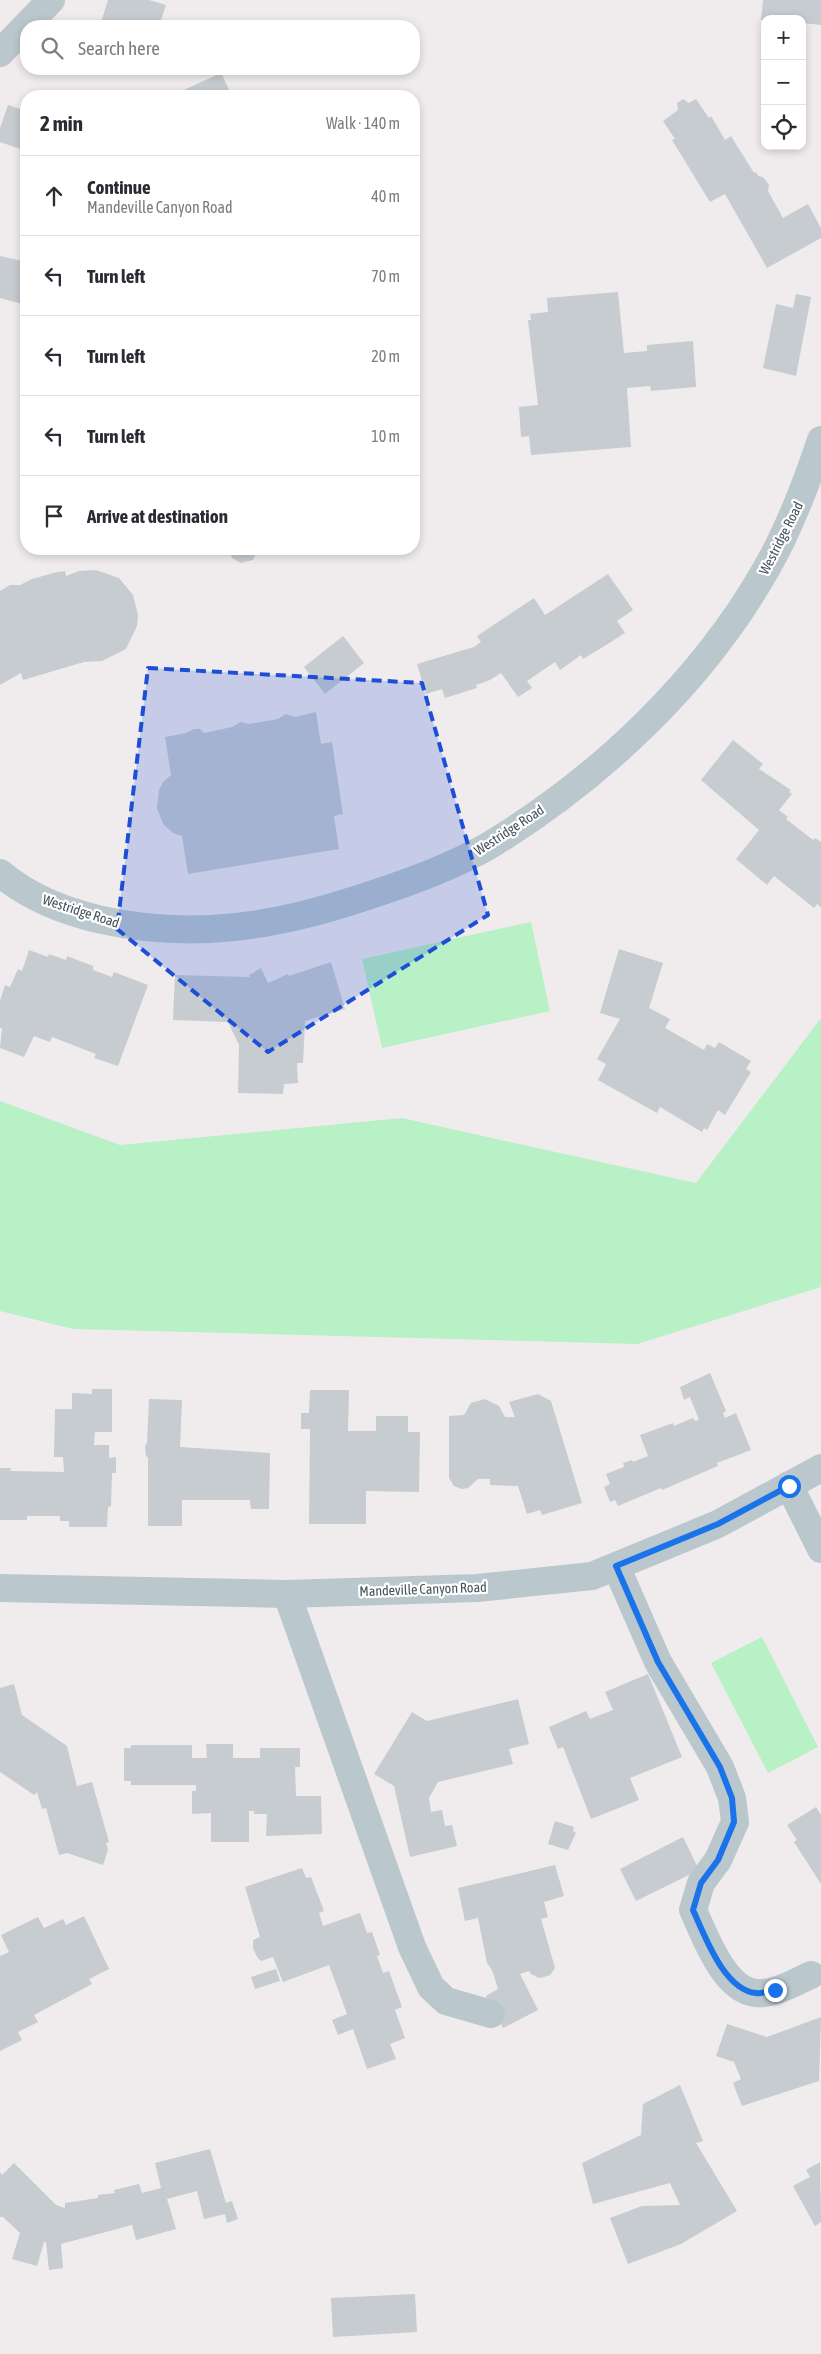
<!DOCTYPE html>
<meta charset="utf-8">
<style>
body{margin:0;font-family:"Asap Condensed",sans-serif;background:#f2f2f3;color:#2b2b33}
.controls{position:absolute;right:15px;top:15px;display:grid;overflow:hidden;border-radius:10px;box-shadow:0 2px 8px #0003}
.controls button{width:45px;height:45px;display:grid;place-items:center;padding:0;border:0;border-bottom:1px solid #e1e1e2;background:#fff;color:#2b2b33;font:25px sans-serif}
.stop{position:absolute;width:15px;height:15px;margin:-11px;border:4px solid #1a73e8;border-radius:50%;background:#fff}
.stop.end{background:#1a73e8;border-color:#fff;box-shadow:0 1px 5px #0008}
.list{margin:0;padding:0;list-style:none}
h2{display:flex;justify-content:space-between;align-items:center;height:65px;margin:0;padding:0 20px;font-size:21px}
h2 small{font-size:16px;font-weight:400;color:#7c7c81}
.list li{display:grid;grid-template-columns:32px 1fr auto;gap:15px;align-items:center;box-sizing:border-box;height:80px;padding:0 20px;border-top:1px solid #e1e1e2}
.list b{display:block;font-size:19px;white-space:nowrap}
.list p{margin:0;font-size:16px;white-space:nowrap;color:#7c7c81}
.list em{font-size:16px;font-style:normal;color:#7c7c81}
.icon{flex:none;width:28px;height:28px;fill:none;stroke:currentColor;stroke-width:2;stroke-linecap:round;stroke-linejoin:round}
.map{position:relative;flex:none;width:821px;height:2354px;overflow:hidden}
.search{position:absolute;background:#fff;box-shadow:0 2px 8px #0003;left:20px;top:20px;width:400px;height:55px;display:flex;align-items:center;gap:12px;box-sizing:border-box;padding:0 18px;border-radius:20px;color:#7c7c81;font-size:19px}
.panel{position:absolute;background:#fff;box-shadow:0 2px 8px #0003;left:20px;top:90px;width:400px;height:465px;border-radius:20px}
.map>svg:first-child{display:block}
.green{fill:#b7f1c5}
.building{fill:#c6ccd0}
.lines{fill:none;stroke-linecap:round;stroke-linejoin:round}
.minor{stroke:#bac7cd;stroke-width:28}
.route{stroke:#1a73e8;stroke-width:6}
.marked{fill:#1d4ed8;fill-opacity:0.2;stroke:#1d4ed8;stroke-width:4;stroke-dasharray:10 6;stroke-linejoin:round}
.labels{text-anchor:middle;dominant-baseline:central;stroke-width:4.5;stroke-linejoin:round;paint-order:stroke}
.street-label{font-size:14px;fill:#44545b;stroke:#fff}
</style>
<div class="map">
<svg width="821" height="2354" viewBox="0 0 821 2354">
<rect width="100%" height="100%" fill="#f0eced"/>
<g class="green">
<polygon points="531,922 550,1011 382,1048 362,959"/>
<polygon points="821,1018 821,1287 637,1344 73,1329 0,1311 0,1101 120,1145 402,1118 696,1183"/>
<polygon points="762,1637 818,1747 768,1773 711,1663"/>
</g>
<g class="building">
<polygon points="108,0 149,0 166,5 159,26 100,26"/>
<polygon points="763,0 821,0 821,25 802,23 802,19 761,20"/>
<polygon points="221,73 232,96 171,96 208,79"/>
<polygon points="683,99 689,103 696,99 709,118 711,116 725,140 731,136 754,173 756,172 758,176 763,177 769,185 768,191 783,218 808,204 821,228 821,238 767,268 725,194 710,202 672,140 675,139 663,121 678,110 677,103"/>
<polygon points="8,105 26,111 26,151 0,142 0,128"/>
<polygon points="0,256 26,262 26,305 0,298"/>
<polygon points="618,292 624,353 647,351 647,345 693,341 696,387 651,391 650,386 627,388 631,447 531,455 529,436 521,437 519,407 538,405 528,320 531,320 530,314 548,312 547,298"/>
<polygon points="796,294 811,297 796,376 763,368 776,304 793,308"/>
<polygon points="229,549 258,549 258,550 253,560 241,563 232,558"/>
<polygon points="96,570 119,578 133,595 138,615 137,626 126,649 102,661 84,662 23,680 21,673 0,685 0,591 10,585 20,585 32,579 57,572 65,571 66,576 79,571"/>
<polygon points="608,574 633,610 617,621 625,633 603,647 583,659 581,655 560,670 555,662 527,681 532,688 518,697 501,673 490,680 476,685 477,688 445,698 442,689 426,694 417,664 474,647 481,642 477,636 534,598 545,615"/>
<polygon points="343,636 364,663 325,694 304,667"/>
<polygon points="316,712 321,744 332,742 343,814 334,816 339,849 188,874 182,836 173,833 163,824 157,808 159,790 163,782 171,775 165,737 186,733 194,729 200,729 204,733 232,727 241,722 249,724 278,719 286,714 295,717"/>
<polygon points="733,740 763,764 759,769 791,790 789,792 792,794 779,810 788,817 786,819 813,840 815,838 821,842 821,907 817,904 814,908 774,876 767,885 736,859 759,830 701,780"/>
<polygon points="619,949 663,963 649,1008 670,1019 665,1028 704,1050 707,1044 715,1048 719,1042 751,1061 746,1069 751,1072 725,1115 718,1110 707,1130 704,1128 702,1132 660,1107 657,1113 598,1080 606,1064 597,1059 620,1019 600,1013"/>
<polygon points="29,950 48,957 49,954 66,960 67,956 93,966 93,970 112,977 114,972 148,985 118,1066 94,1058 96,1054 52,1037 50,1042 34,1036 24,1057 0,1048 2,1028 0,1028 0,1001 5,985 10,987 18,969 22,971"/>
<polygon points="331,962 345,1009 305,1021 303,1063 297,1063 298,1083 284,1084 283,1094 238,1093 239,1045 228,1022 173,1020 175,975 250,977 249,975 261,968 268,983 288,974 289,976"/>
<polygon points="710,1373 726,1411 723,1413 725,1418 736,1413 751,1450 717,1463 718,1466 662,1490 661,1488 618,1506 615,1500 610,1502 604,1487 610,1484 606,1474 624,1467 623,1463 632,1460 633,1462 648,1456 640,1435 673,1423 674,1426 693,1418 695,1421 699,1420 690,1397 684,1400 680,1387"/>
<polygon points="92,1389 112,1389 112,1432 95,1432 94,1445 109,1445 109,1458 116,1457 116,1473 112,1473 111,1506 108,1507 107,1527 69,1527 69,1521 60,1521 60,1516 27,1516 27,1520 0,1520 0,1468 11,1468 10,1471 64,1472 63,1457 54,1457 55,1409 72,1409 72,1393 92,1394"/>
<polygon points="310,1390 349,1390 348,1431 376,1431 376,1416 408,1416 408,1432 420,1432 419,1492 366,1491 366,1524 309,1524 310,1429 301,1429 301,1413 309,1413"/>
<polygon points="538,1394 551,1401 582,1503 542,1515 540,1510 527,1514 518,1486 490,1485 490,1479 478,1479 468,1488 462,1489 454,1486 449,1478 449,1416 464,1415 471,1403 485,1399 499,1406 505,1417 515,1417 509,1402"/>
<polygon points="149,1399 182,1400 180,1447 270,1453 269,1509 251,1509 250,1500 182,1500 182,1526 148,1526 148,1458 146,1456 145,1446 147,1443"/>
<polygon points="648,1674 682,1757 630,1778 639,1800 591,1819 563,1747 558,1749 549,1727 586,1711 590,1719 613,1710 605,1692"/>
<polygon points="14,1684 22,1715 67,1746 77,1786 92,1782 109,1842 106,1843 108,1850 103,1865 67,1853 59,1855 46,1808 42,1809 37,1792 34,1795 0,1772 0,1688"/>
<polygon points="518,1699 529,1744 509,1749 513,1764 438,1782 429,1798 431,1812 442,1810 445,1826 452,1825 457,1846 410,1857 394,1786 374,1774 412,1712 427,1721"/>
<polygon points="206,1744 233,1744 233,1758 260,1758 260,1748 300,1748 300,1767 295,1767 296,1796 321,1796 322,1834 266,1836 267,1814 254,1814 254,1811 249,1811 249,1842 211,1842 211,1813 192,1814 192,1791 196,1791 196,1785 131,1785 131,1781 124,1781 124,1748 131,1748 131,1745 192,1745 192,1758 207,1758"/>
<polygon points="816,1807 821,1815 821,1884 794,1842 797,1840 787,1825"/>
<polygon points="555,1821 574,1827 573,1831 576,1833 568,1850 548,1844"/>
<polygon points="683,1837 699,1870 636,1901 620,1869"/>
<polygon points="555,1865 564,1896 544,1902 548,1917 541,1919 555,1968 550,1975 544,1977 539,1978 531,1974 529,1971 520,1974 538,2010 503,2028 486,1996 498,1989 492,1970 487,1963 478,1918 465,1921 458,1888"/>
<polygon points="302,1868 306,1878 311,1877 324,1911 319,1913 323,1926 360,1913 367,1933 372,1932 380,1955 377,1956 383,1973 389,1971 402,2007 395,2010 405,2038 390,2044 396,2059 367,2069 353,2029 338,2035 332,2020 347,2014 329,1965 283,1982 273,1957 261,1961 257,1957 253,1948 253,1940 260,1937 245,1887"/>
<polygon points="84,1916 109,1969 89,1979 92,1984 34,2015 38,2022 18,2032 22,2040 0,2051 0,1956 9,1952 1,1935 38,1917 44,1928 63,1919 66,1925"/>
<polygon points="276,1969 280,1981 255,1989 251,1977"/>
<polygon points="821,2017 819,2081 742,2106 733,2083 741,2079 734,2062 716,2056 727,2024 767,2037"/>
<polygon points="680,2085 703,2141 696,2143 737,2211 681,2244 628,2264 610,2218 642,2206 680,2205 670,2183 593,2204 582,2163 641,2135 643,2104"/>
<polygon points="210,2149 226,2203 232,2201 238,2219 227,2223 225,2214 204,2219 197,2191 167,2199 176,2229 136,2240 132,2225 61,2244 63,2268 49,2270 46,2242 44,2242 37,2266 12,2259 20,2233 3,2217 0,2217 0,2172 2,2175 14,2163 56,2205 65,2208 65,2203 98,2198 98,2195 115,2193 114,2190 139,2184 142,2193 161,2188 155,2163"/>
<polygon points="820,2162 821,2222 815,2226 793,2186 810,2177 806,2170"/>
<polygon points="415,2294 417,2332 333,2337 331,2298"/>
</g>
<g class="lines">
<g class="minor">
<polyline points="0,53 51,0"/>
<path d="M 0,873 C 54,919 141,932 210,929 C 274,926 334,908 394,887 C 429,875 464,861 495,842 C 603,775 702,681 765,571 C 789,530 806,485 821,440"/>
<polyline points="789,1485 821,1549"/>
<path d="M 616,1566 L 658,1662 L 720,1767 L 732,1798 L 735,1822 L 718,1860 L 701,1883 L 693,1910 C 705,1936 724,1990 756,1993 C 774,1995 795,1982 811,1975"/>
<polyline points="0,1588 287,1594 477,1588 592,1576 718,1524 821,1468"/>
<polyline points="287,1594 412,1947 431,1987 446,2001 491,2014"/>
</g>
</g>
<g class="lines">
<path class="route" d="M 775,1990 C 769,1991 761,1994 756,1993 C 724,1990 705,1936 693,1910 L 701,1883 L 718,1860 L 734,1822 L 732,1798 L 720,1767 L 658,1662 L 616,1566 L 718,1524 L 789,1486"/>
</g>
<path class="marked" d="M 148,668 L 422,683 L 488,915 L 268,1052 L 117,929 Z"/>
<g class="labels">
<g class="street-label">
<text transform="translate(781 538) rotate(-63)">Westridge Road</text>
<text transform="translate(509 830) rotate(-33)">Westridge Road</text>
<text transform="translate(81 911) rotate(18)">Westridge Road</text>
<text transform="translate(423 1589) rotate(-2)">Mandeville Canyon Road</text>
</g>
</g>
</svg>
<div class="controls">
<button>+</button>
<button>−</button>
<button><svg class="icon" aria-label="locate" viewBox="0 0 24 24"><circle cx="12" cy="12" r="6"/><path d="M12 2v4M12 18v4M2 12h4M18 12h4"/></svg></button>
</div>
<div class="stop" style="left:789px;top:1486px"></div>
<div class="stop end" style="left:775px;top:1990px"></div>
<div class="search"><svg class="icon" aria-label="search" viewBox="0 0 24 24"><circle cx="10" cy="10" r="6"/><path d="M15 15l6 6"/></svg>Search here</div>
<section class="panel">
<h2>2 min<small>Walk · 140 m</small></h2>
<ul class="list">
<li><svg class="icon" aria-label="ahead" viewBox="0 0 24 24"><path d="M12 20V5M6 11l6-6 6 6"/></svg><div><b>Continue</b><p>Mandeville Canyon Road</p></div><em>40 m</em></li>
<li><svg class="icon" aria-label="left" viewBox="0 0 24 24"><path d="M17 20v-9H6M10 6l-5 5 5 5"/></svg><div><b>Turn left</b></div><em>70 m</em></li>
<li><svg class="icon" aria-label="left" viewBox="0 0 24 24"><path d="M17 20v-9H6M10 6l-5 5 5 5"/></svg><div><b>Turn left</b></div><em>20 m</em></li>
<li><svg class="icon" aria-label="left" viewBox="0 0 24 24"><path d="M17 20v-9H6M10 6l-5 5 5 5"/></svg><div><b>Turn left</b></div><em>10 m</em></li>
<li><svg class="icon" aria-label="arrive" viewBox="0 0 24 24"><path d="M6 21V4h12l-3 4 3 4H6"/></svg><div><b>Arrive at destination</b></div></li>
</ul>
</section>
</div>
